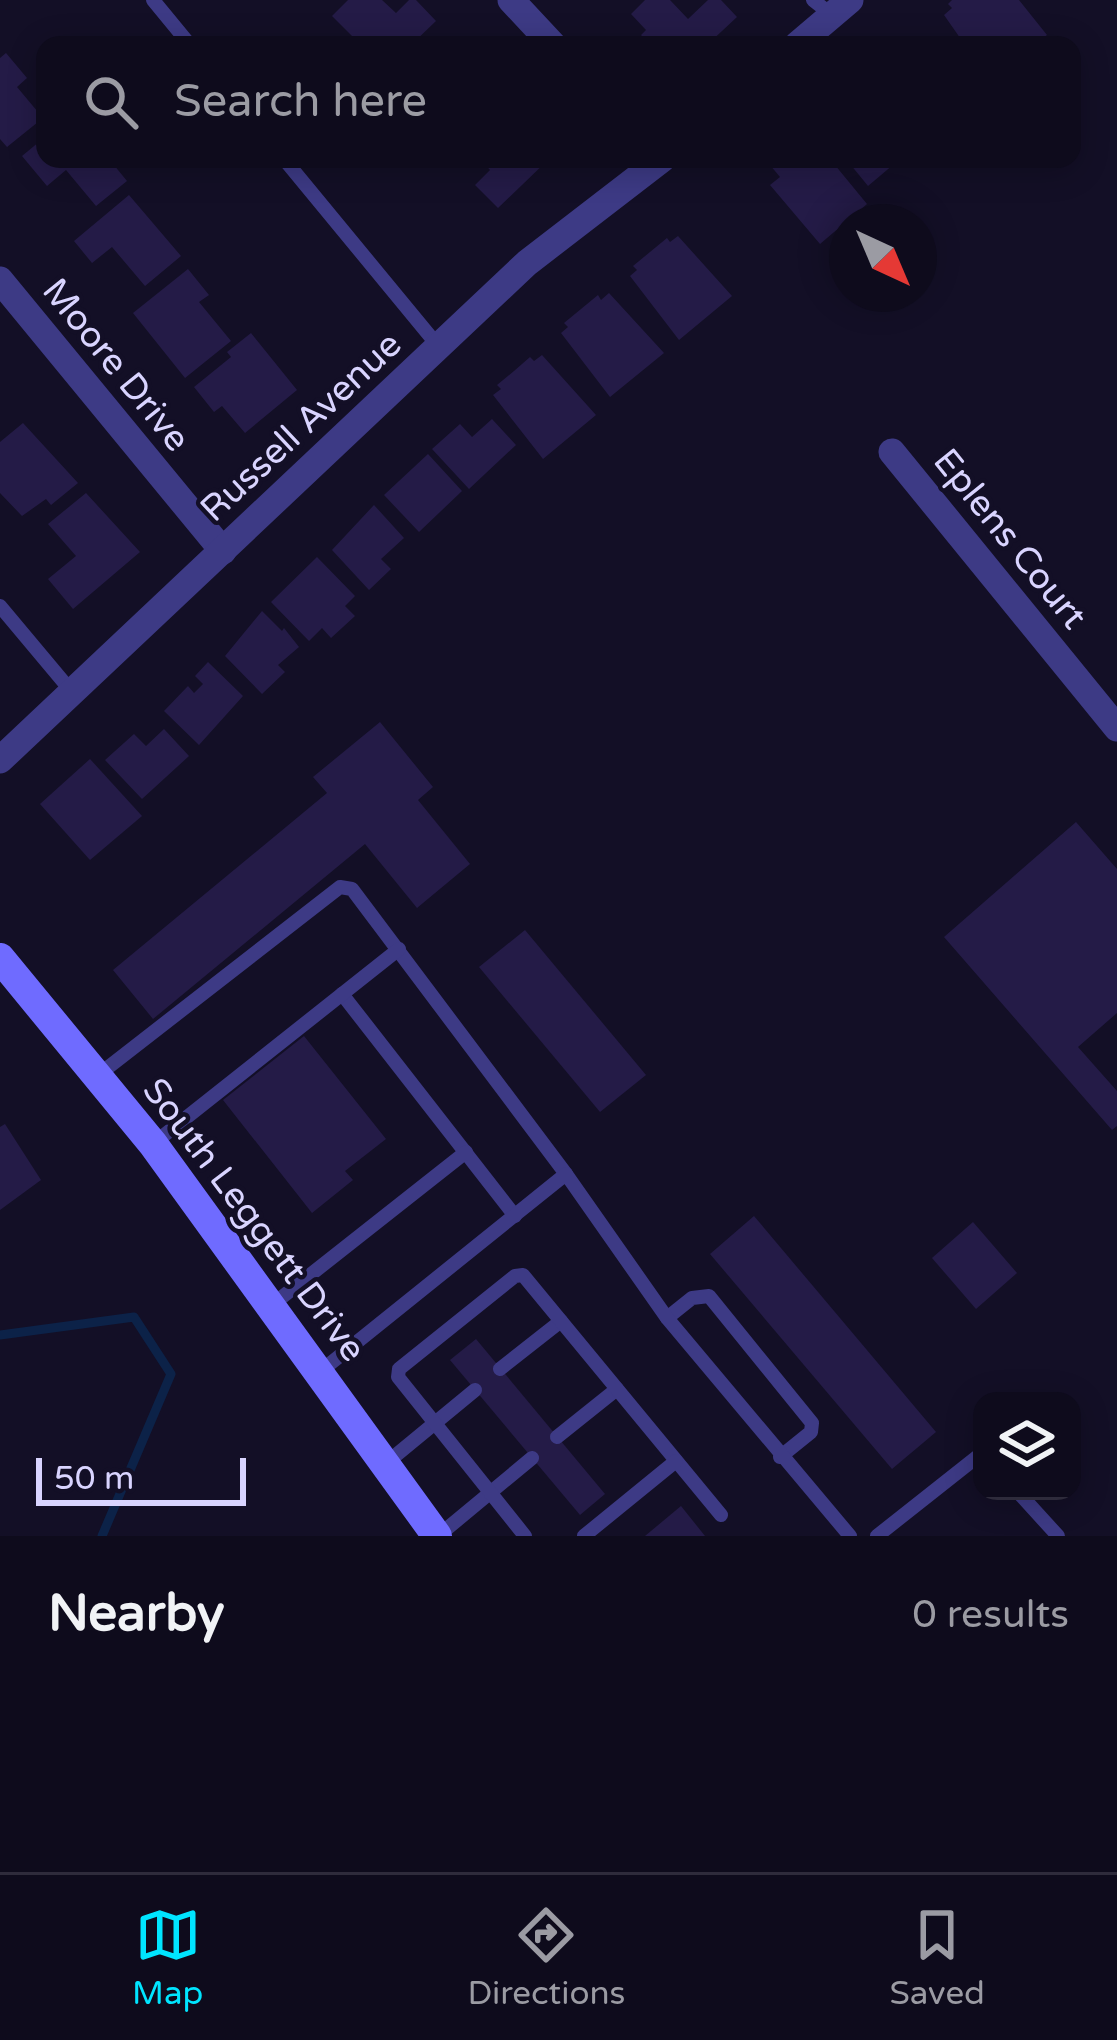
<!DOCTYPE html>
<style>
body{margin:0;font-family:"Varela Round",sans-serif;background:#171425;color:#f1f3f6}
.controls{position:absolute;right:36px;bottom:36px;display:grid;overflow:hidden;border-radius:24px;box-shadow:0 6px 30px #0003}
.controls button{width:108px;height:108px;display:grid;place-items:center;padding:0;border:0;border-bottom:3px solid #2e2b3b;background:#0e0b1c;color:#f1f3f6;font:60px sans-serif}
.compass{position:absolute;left:829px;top:204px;width:108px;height:108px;border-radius:50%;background:#0e0b1c;box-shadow:0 6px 30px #0003;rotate:136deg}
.scale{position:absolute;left:36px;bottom:30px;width:210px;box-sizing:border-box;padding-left:12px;border:6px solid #d9d4ff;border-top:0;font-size:33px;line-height:42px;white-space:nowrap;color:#d9d4ff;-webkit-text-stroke:9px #130f26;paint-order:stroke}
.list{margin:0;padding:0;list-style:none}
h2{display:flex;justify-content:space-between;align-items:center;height:156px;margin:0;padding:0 48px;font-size:51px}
h2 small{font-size:39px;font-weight:400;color:#9b9ba3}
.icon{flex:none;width:66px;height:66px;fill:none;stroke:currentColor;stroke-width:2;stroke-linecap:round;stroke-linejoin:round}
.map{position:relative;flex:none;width:1117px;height:1536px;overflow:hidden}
.search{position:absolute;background:#0e0b1c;box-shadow:0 6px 30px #0003;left:36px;right:36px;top:36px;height:132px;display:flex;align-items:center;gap:30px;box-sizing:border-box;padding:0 42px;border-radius:24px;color:#9b9ba3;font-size:45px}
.sheet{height:336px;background:#0e0b1c}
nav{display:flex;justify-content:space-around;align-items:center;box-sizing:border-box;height:168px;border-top:3px solid #2e2b3b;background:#0e0b1c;font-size:33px;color:#9b9ba3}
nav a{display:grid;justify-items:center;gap:6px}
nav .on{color:#00e5ff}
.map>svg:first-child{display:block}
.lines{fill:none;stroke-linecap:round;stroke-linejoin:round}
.stream{stroke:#0c2248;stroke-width:9}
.building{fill:#241b47}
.lane{stroke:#3d3a85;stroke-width:14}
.street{stroke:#3d3a85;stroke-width:27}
.secondary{stroke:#6f6bff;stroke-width:30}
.labels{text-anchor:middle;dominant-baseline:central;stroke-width:9;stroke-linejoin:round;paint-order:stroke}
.street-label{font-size:36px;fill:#d9d4ff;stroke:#130f26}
</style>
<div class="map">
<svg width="1117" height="1536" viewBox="0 0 1117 1536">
<rect width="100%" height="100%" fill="#130f26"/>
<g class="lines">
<polyline class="stream" points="0,1335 134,1317 171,1374 102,1536"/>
</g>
<g class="building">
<polygon points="348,0 382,0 396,13 409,0 416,0 436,21 411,45 349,45 355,39 332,16"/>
<polygon points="645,0 670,0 688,19 708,0 721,0 737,17 707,45 650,45 641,35 646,30 631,14"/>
<polygon points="952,0 1019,0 1047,35 1034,45 965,45 944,15 952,8 948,4"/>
<polygon points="6,53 27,78 17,87 43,118 7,147 0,139 0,58"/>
<polygon points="45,137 45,159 109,159 127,181 96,206 66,170 47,186 22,156"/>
<polygon points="480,159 549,159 498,208 475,185 490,170"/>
<polygon points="765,159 830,159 867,204 820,244 770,185 780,177"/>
<polygon points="846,159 900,159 868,186"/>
<polygon points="129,195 181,256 145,286 112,247 92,263 74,241"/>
<polygon points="678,236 732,296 679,340 630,276 637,270 633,266 667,238 670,242"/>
<polygon points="188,269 209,295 199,302 231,341 185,378 133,313"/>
<polygon points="609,293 664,353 610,397 561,333 568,327 564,323 598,295 601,300"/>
<polygon points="251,333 297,390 245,433 222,406 214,412 194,387 231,357 227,352"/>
<polygon points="542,355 596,415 543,459 493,395 501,389 497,385 514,371 530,357 534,361"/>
<polygon points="492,419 516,445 469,489 432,449 460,424 472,437"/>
<polygon points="23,423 78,483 51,505 46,499 22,516 0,493 0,442"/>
<polygon points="428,454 462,491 419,532 384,495"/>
<polygon points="86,493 140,552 73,609 48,579 76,556 48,524"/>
<polygon points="374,505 404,538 381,559 391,569 369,590 332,550"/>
<polygon points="317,557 355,596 345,606 355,616 331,638 322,628 309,641 271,602"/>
<polygon points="262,611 282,631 284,628 299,647 278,665 285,672 262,694 225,656"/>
<polygon points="208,662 243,696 199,745 164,711 188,686 194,693 203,684 195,676"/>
<polygon points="380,722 433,787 418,800 470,864 417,908 365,844 153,1019 113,970 327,793 313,777"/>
<polygon points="164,729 189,756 142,799 105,760 134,734 146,746"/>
<polygon points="90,759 142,816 90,860 40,804"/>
<polygon points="1076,822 1117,869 1117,1013 1078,1047 1117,1091 1117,1126 1112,1130 944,937"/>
<polygon points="525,930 646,1075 600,1112 479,967"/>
<polygon points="304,1036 386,1139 345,1171 353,1180 312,1213 223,1100"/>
<polygon points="5,1124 41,1180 0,1210 0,1127"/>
<polygon points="754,1216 936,1432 892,1469 710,1254"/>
<polygon points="973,1222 1017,1273 976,1309 932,1258"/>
<polygon points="476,1339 605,1494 580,1515 450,1360"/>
<polygon points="681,1506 705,1536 645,1536"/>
</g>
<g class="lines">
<g class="lane">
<polyline points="153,0 190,45"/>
<polyline points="813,0 832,15"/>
<polyline points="284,159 439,347"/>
<polyline points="0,606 72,692"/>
<polyline points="342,994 515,1216"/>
<polyline points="97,1076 340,887 352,889 566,1174"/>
<polyline points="153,1144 399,949"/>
<polyline points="272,1305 466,1152"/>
<polyline points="667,1318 692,1298 709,1296 812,1423 811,1432 780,1457"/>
<polyline points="500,1369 561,1321"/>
<polyline points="321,1371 566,1174 667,1318 850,1536"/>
<polyline points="557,1437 617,1389"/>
<polyline points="384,1465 475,1390"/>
<polyline points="1017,1491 1058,1536"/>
<polyline points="438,1536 532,1458"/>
<polyline points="525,1536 398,1377 399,1369 515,1276 523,1275 721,1515"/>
<polyline points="584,1536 676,1461"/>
<polyline points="877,1536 982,1453"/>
</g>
<g class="street">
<polyline points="511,0 553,45"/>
<polyline points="797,45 850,0"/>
<polyline points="0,280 223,551"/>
<polyline points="892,452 1117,728"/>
<polyline points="0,760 527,263 662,159"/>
</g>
<polyline class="secondary" points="0,958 153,1144 437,1536"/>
</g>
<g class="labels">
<g class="street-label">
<text transform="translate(116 365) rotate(51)">Moore Drive</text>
<text transform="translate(301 427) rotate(-43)">Russell Avenue</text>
<text transform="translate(1010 539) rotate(51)">Eplens Court</text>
<text transform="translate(254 1220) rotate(53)">South Leggett Drive</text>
</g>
</g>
</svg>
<div class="controls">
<button><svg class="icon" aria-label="layers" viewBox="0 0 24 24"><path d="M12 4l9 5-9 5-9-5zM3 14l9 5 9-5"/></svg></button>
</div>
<svg class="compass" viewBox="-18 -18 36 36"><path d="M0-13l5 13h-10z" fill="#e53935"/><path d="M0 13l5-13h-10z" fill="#9b9ba3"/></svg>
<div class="scale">50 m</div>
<div class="search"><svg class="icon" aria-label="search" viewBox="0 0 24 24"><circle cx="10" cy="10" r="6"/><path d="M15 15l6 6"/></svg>Search here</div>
</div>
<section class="sheet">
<h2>Nearby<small>0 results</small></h2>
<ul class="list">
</ul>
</section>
<nav>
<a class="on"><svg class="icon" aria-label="map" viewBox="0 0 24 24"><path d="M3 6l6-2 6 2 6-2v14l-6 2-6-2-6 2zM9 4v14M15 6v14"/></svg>Map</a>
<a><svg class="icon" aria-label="directions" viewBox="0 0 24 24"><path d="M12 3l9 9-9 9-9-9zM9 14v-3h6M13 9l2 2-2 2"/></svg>Directions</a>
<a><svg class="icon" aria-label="saved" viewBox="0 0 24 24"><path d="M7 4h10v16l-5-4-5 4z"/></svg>Saved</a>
</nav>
